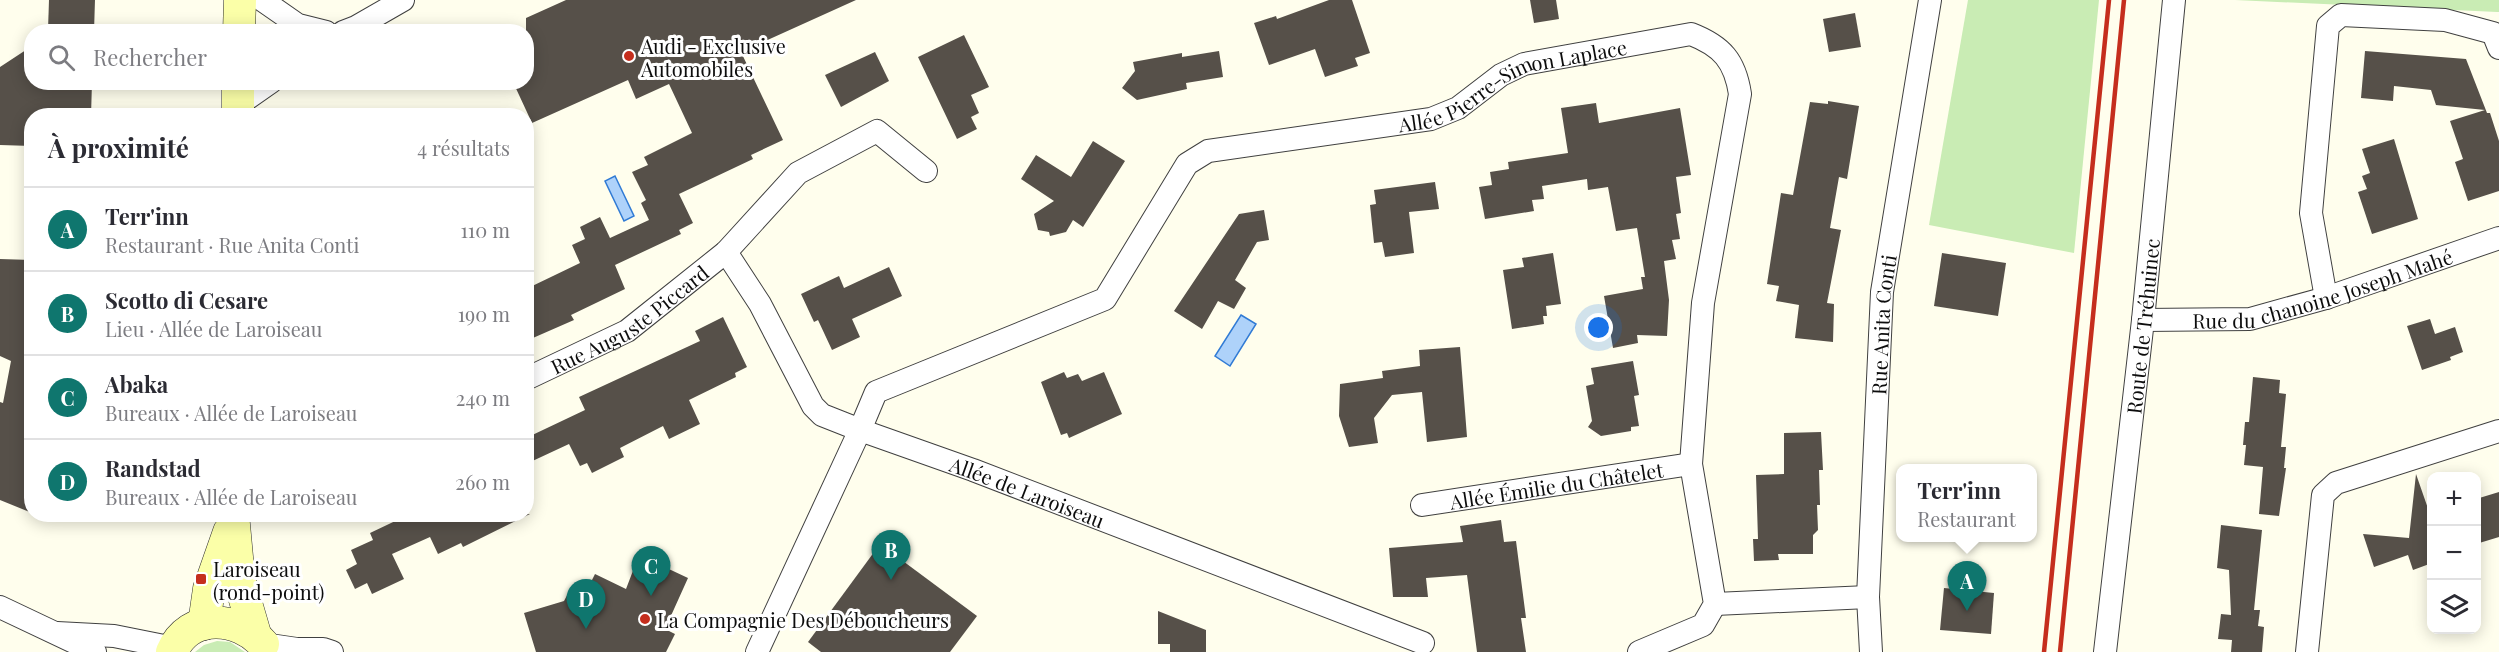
<!DOCTYPE html>
<html lang="fr">
<meta charset="utf-8">
<style>
body{margin:0;font-family:"Playfair Display",serif;background:#f7f7f7;color:#2b2b33}
.controls{position:absolute;right:18px;bottom:18px;display:grid;overflow:hidden;border-radius:12px;box-shadow:0 3px 15px #0003}
.controls button{width:54px;height:54px;display:grid;place-items:center;padding:0;border:0;border-bottom:2px solid #e1e1e2;background:#fff;color:#2b2b33;font:30px sans-serif}
.you{position:absolute;left:1599px;top:328px;width:21px;height:21px;margin:-15px;border:4px solid #fff;border-radius:50%;background:#1a73e8;box-shadow:0 0 0 9px #1a73e833}
.badge{display:grid;place-items:center;width:39px;height:39px;border-radius:50%;background:#0f766e;color:#fff;font-size:20px;font-weight:700}
.pin{position:absolute;translate:-50% -50px;filter:drop-shadow(0 2px 3px #0008)}
.pin::after{content:'';position:absolute;top:32px;width:21px;height:18px;background:inherit;clip-path:polygon(0 0,100% 0,50% 100%)}
.popup{position:absolute;left:1896px;top:464px;width:141px;height:78px;box-sizing:border-box;display:grid;place-content:center;border-radius:12px;background:#fff;filter:drop-shadow(0 2px 4px #0005);font-size:20px;white-space:nowrap;color:#7c7c81}
.popup b{font-size:22px;color:#2b2b33}
.popup::after{content:'';position:absolute;left:50%;top:100%;margin-left:-12px;border:12px solid transparent;border-top-color:#fff}
.list{margin:0;padding:0;list-style:none}
h2{display:flex;justify-content:space-between;align-items:center;height:78px;margin:0;padding:0 24px;font-size:26px}
h2 small{font-size:20px;font-weight:400;color:#7c7c81}
.list li{display:grid;grid-template-columns:39px 1fr auto;gap:18px;align-items:center;box-sizing:border-box;height:84px;padding:0 24px;border-top:2px solid #e1e1e2}
.list b{display:block;font-size:22px;white-space:nowrap}
.list p{margin:0;font-size:20px;white-space:nowrap;color:#7c7c81}
.list em{font-size:20px;font-style:normal;color:#7c7c81}
.icon{flex:none;width:33px;height:33px;fill:none;stroke:currentColor;stroke-width:2;stroke-linecap:round;stroke-linejoin:round}
.map{position:relative;flex:none;width:2499px;height:652px;overflow:hidden}
.search{position:absolute;background:#fff;box-shadow:0 3px 15px #0003;left:24px;top:24px;width:510px;height:66px;display:flex;align-items:center;gap:15px;box-sizing:border-box;padding:0 21px;border-radius:24px;color:#7c7c81;font-size:22px}
.panel{position:absolute;background:#fff;box-shadow:0 3px 15px #0003;left:24px;top:108px;width:510px;height:414px;border-radius:24px}
.map>svg:first-child{display:block}
.green{fill:#c9ecb4}
.water{fill:#aed2fa;stroke:#317bd5;stroke-width:1.5}
.building{fill:#565049}
.lines{fill:none;stroke-linecap:round;stroke-linejoin:round}
.street-casing{stroke:#404040;stroke-width:24}
.secondary-casing{stroke:#2f2f2f;stroke-width:33}
.street{stroke:#fff;stroke-width:22}
.secondary{stroke:#fbffa8;stroke-width:32}
.rail{stroke:#c52e1d;stroke-width:4.5}
.poi-dot{fill:#c52e1d;stroke:#fff;stroke-width:2}
.labels{text-anchor:middle;dominant-baseline:central;stroke-width:6;stroke-linejoin:round;paint-order:stroke}
.poi-label{font-size:20px;fill:#0d0d0d;stroke:#fff;text-anchor:start}
.street-label{font-size:20px;fill:#0d0d0d;stroke:#fff}
</style>
<div class="map">
<svg width="2499" height="652" viewBox="0 0 2499 652">
<rect width="100%" height="100%" fill="#fffeed"/>
<g class="green">
<polygon points="1968,0 2099,0 2074,253 1929,225"/>
<polygon points="2235,0 2499,0 2499,12 2497,12"/>
<polygon points="217,641 230,642 245,652 195,652 204,645"/>
</g>
<g class="water">
<polygon points="615,176 634,216 624,221 605,181"/>
<polygon points="1241,315 1256,324 1230,366 1215,356"/>
</g>
<g class="building">
<polygon points="49,0 95,0 94,31 48,30"/>
<polygon points="566,0 856,0 741,52 783,140 751,155 753,159 679,194 693,223 679,230 681,234 615,265 625,289 571,315 574,320 526,341 526,289 580,263 572,245 585,239 580,227 600,217 610,238 649,220 641,203 646,200 632,172 648,165 644,157 692,133 669,84 636,99 628,80 532,123 513,82 526,82 526,18"/>
<polygon points="1329,0 1352,0 1370,53 1355,58 1358,66 1325,77 1315,49 1269,65 1254,23 1276,16 1277,19"/>
<polygon points="1530,0 1556,0 1559,19 1534,23"/>
<polygon points="1855,13 1861,47 1829,52 1823,19"/>
<polygon points="964,35 989,87 971,95 979,113 971,117 977,129 957,139 918,57"/>
<polygon points="32,46 32,82 92,82 91,116 32,116 32,146 0,145 0,67"/>
<polygon points="1219,51 1223,77 1186,83 1187,89 1137,100 1122,88 1135,71 1133,62 1182,53 1182,57"/>
<polygon points="2365,51 2466,59 2487,113 2490,113 2499,141 2499,191 2468,201 2455,162 2463,159 2450,121 2485,110 2436,105 2431,90 2394,86 2393,101 2361,98"/>
<polygon points="875,52 889,81 841,107 825,75"/>
<polygon points="1828,101 1859,106 1847,179 1839,177 1830,228 1841,230 1827,303 1834,304 1833,342 1795,338 1799,305 1776,301 1779,286 1767,284 1781,193 1793,195 1810,102 1828,104"/>
<polygon points="1596,103 1599,123 1680,108 1691,175 1676,177 1681,213 1676,214 1680,239 1672,240 1676,259 1664,261 1669,300 1667,336 1637,335 1638,343 1613,348 1604,296 1643,289 1641,277 1645,277 1637,228 1616,231 1608,187 1588,190 1587,179 1542,186 1544,199 1532,200 1534,211 1485,219 1479,187 1492,185 1490,172 1509,169 1508,162 1568,153 1561,108"/>
<polygon points="2394,139 2418,219 2372,234 2358,192 2367,189 2362,176 2370,173 2362,149"/>
<polygon points="1093,141 1125,161 1083,227 1073,220 1066,232 1050,236 1049,232 1038,230 1034,214 1054,201 1021,179 1036,155 1071,177"/>
<polygon points="1435,182 1439,209 1409,212 1414,253 1385,257 1382,242 1374,243 1370,205 1376,204 1374,190"/>
<polygon points="1264,210 1269,240 1257,242 1235,280 1246,288 1234,309 1218,301 1202,329 1174,311 1239,214"/>
<polygon points="1553,253 1561,304 1546,306 1547,316 1543,316 1544,324 1512,329 1503,270 1524,267 1522,258"/>
<polygon points="1942,253 2006,263 1998,316 1934,306"/>
<polygon points="0,259 32,260 32,513 0,500 0,402 3,403 11,361 0,356"/>
<polygon points="889,267 902,296 852,319 860,337 832,350 818,320 814,322 801,294 839,276 844,288"/>
<polygon points="723,317 747,367 735,373 736,377 689,400 700,424 669,439 663,426 620,448 624,457 592,473 587,463 580,466 569,444 526,464 526,438 585,410 579,397 700,341 695,331"/>
<polygon points="2430,319 2435,334 2455,327 2463,352 2450,357 2451,360 2422,370 2407,326"/>
<polygon points="1460,347 1467,437 1427,442 1422,392 1392,395 1374,418 1378,443 1349,447 1339,416 1340,384 1383,378 1382,371 1420,366 1419,350"/>
<polygon points="1633,361 1639,395 1634,396 1639,426 1631,427 1631,431 1601,436 1588,427 1592,421 1586,386 1594,384 1591,368"/>
<polygon points="1064,372 1067,378 1078,374 1082,381 1104,372 1122,414 1069,438 1067,433 1061,435 1041,382"/>
<polygon points="2253,377 2280,380 2279,393 2286,394 2281,447 2286,447 2284,468 2286,468 2279,516 2259,514 2263,467 2244,465 2246,445 2243,445 2245,422 2249,422"/>
<polygon points="1821,432 1823,470 1819,470 1820,505 1817,505 1818,530 1813,535 1813,554 1778,554 1779,560 1754,561 1753,539 1758,539 1756,475 1784,474 1784,433"/>
<polygon points="2416,474 2432,520 2432,547 2427,548 2432,563 2413,570 2408,555 2374,567 2363,534 2409,538"/>
<polygon points="2499,492 2499,537 2476,544 2476,499"/>
<polygon points="410,514 530,514 463,547 461,543 438,554 430,537 392,554 404,579 372,594 367,583 355,589 346,570 357,564 351,550 373,540 370,533"/>
<polygon points="1501,520 1504,542 1516,541 1526,618 1521,618 1526,652 1477,652 1467,575 1426,578 1428,597 1393,597 1389,548 1463,542 1460,526"/>
<polygon points="2221,525 2262,530 2254,610 2260,610 2258,626 2264,627 2262,652 2231,652 2232,640 2218,639 2221,614 2231,615 2229,570 2217,568"/>
<polygon points="880,544 977,616 950,652 821,652 808,642"/>
<polygon points="639,555 688,578 665,629 675,634 666,652 536,652 524,613 564,601 572,586 586,592 595,574 626,589"/>
<polygon points="1944,588 1994,593 1991,634 1940,630"/>
<polygon points="1158,611 1206,630 1206,652 1170,652 1170,644 1158,644"/>
</g>
<g class="lines">
<defs>
<g id="street">
<polyline points="262,0 298,25 326,32"/>
<polyline points="343,32 356,27 403,0"/>
<polyline points="238,105 271,82"/>
<path id="s1" d="M 726,252 L 760,304 L 813,406 L 822,415 L 860,430 L 876,392 L 1105,299 L 1187,164 L 1208,151 L 1431,119 L 1458,108 L 1501,75 L 1524,64 L 1691,34 C 1722,46 1735,61 1740,94 L 1703,303 L 1691,464 L 1715,604 L 1703,625 L 1639,652"/>
<polyline points="2326,298 2311,213 2328,26 2341,15 2445,20 2493,33 2499,48"/>
<path id="s2" d="M 2143,320 L 2250,319 L 2326,298 L 2499,238"/>
<path id="s3" d="M 526,379 L 627,331 L 726,252 L 798,173 L 877,131 L 926,171"/>
<path id="s4" d="M 1422,505 L 1691,464"/>
<polyline points="1715,604 1868,597"/>
<polyline points="0,607 95,652"/>
<polyline points="57,633 114,636 174,648"/>
<polyline points="263,644 297,649 323,649 332,652"/>
<path id="s5" d="M 757,652 L 860,430 L 973,470 L 1423,643"/>
<path id="s6" d="M 1871,652 L 1868,597 L 1882,292 L 1930,0"/>
<path id="s7" d="M 2105,652 L 2143,320 L 2174,0"/>
<polyline points="2307,652 2323,495 2336,483 2499,431"/>
</g>
<g id="secondary">
<polyline points="239,32 240,0"/>
<polyline points="238,116 238,82"/>
<polyline points="233,514 239,579 255,634"/>
<polyline points="204,624 209,589 229,532"/>
<path d="M 172,652 C 189,612 239,616 263,644"/>
</g>
</defs>
<use href="#street" class="street-casing"/>
<use href="#secondary" class="secondary-casing"/>
<use href="#street" class="street"/>
<use href="#secondary" class="secondary"/>
<g class="rail">
<polyline points="2044,652 2109,0"/>
<polyline points="2060,652 2124,0"/>
</g>
</g>
<g class="poi-dot">
<circle cx="629" cy="56" r="6"/>
<rect x="195" y="573" width="12" height="12" rx="3"/>
<circle cx="645" cy="619" r="6"/>
</g>
<g class="labels">
<g class="poi-label">
<text x="641" y="45">Audi - Exclusive<tspan x="641" dy="23">Automobiles</tspan></text>
<text x="213" y="568">Laroiseau<tspan x="213" dy="23">(rond-point)</tspan></text>
<text x="657" y="619">La Compagnie Des Déboucheurs</text>
</g>
<g class="street-label">
<text stroke="none"><textPath href="#s1" startOffset="1017">Allée Pierre-Simon Laplace</textPath></text>
<text stroke="none"><textPath href="#s2" startOffset="184">Rue du chanoine Joseph Mahé</textPath></text>
<text stroke="none"><textPath href="#s3" startOffset="120">Rue Auguste Piccard</textPath></text>
<text stroke="none"><textPath href="#s6" startOffset="328">Rue Anita Conti</textPath></text>
<text stroke="none"><textPath href="#s7" startOffset="328">Route de Tréhuinec</textPath></text>
<text stroke="none"><textPath href="#s4" startOffset="136">Allée Émilie du Châtelet</textPath></text>
<text stroke="none"><textPath href="#s5" startOffset="423">Allée de Laroiseau</textPath></text>
</g>
</g>
</svg>
<div class="controls">
<button>+</button>
<button>−</button>
<button><svg class="icon" aria-label="layers" viewBox="0 0 24 24"><path d="M12 4l9 5-9 5-9-5zM3 14l9 5 9-5"/></svg></button>
</div>
<div class="you"></div>
<div class="pin badge" style="left:1967px;top:611px">A</div>
<div class="popup"><b>Terr'inn</b>Restaurant</div>
<div class="pin badge" style="left:891px;top:580px">B</div>
<div class="pin badge" style="left:651px;top:596px">C</div>
<div class="pin badge" style="left:586px;top:629px">D</div>
<div class="search"><svg class="icon" aria-label="search" viewBox="0 0 24 24"><circle cx="10" cy="10" r="6"/><path d="M15 15l6 6"/></svg>Rechercher</div>
<section class="panel">
<h2>À proximité<small>4 résultats</small></h2>
<ul class="list">
<li><span class="badge">A</span><div><b>Terr'inn</b><p>Restaurant · Rue Anita Conti</p></div><em>110 m</em></li>
<li><span class="badge">B</span><div><b>Scotto di Cesare</b><p>Lieu · Allée de Laroiseau</p></div><em>190 m</em></li>
<li><span class="badge">C</span><div><b>Abaka</b><p>Bureaux · Allée de Laroiseau</p></div><em>240 m</em></li>
<li><span class="badge">D</span><div><b>Randstad</b><p>Bureaux · Allée de Laroiseau</p></div><em>260 m</em></li>
</ul>
</section>
</div>
